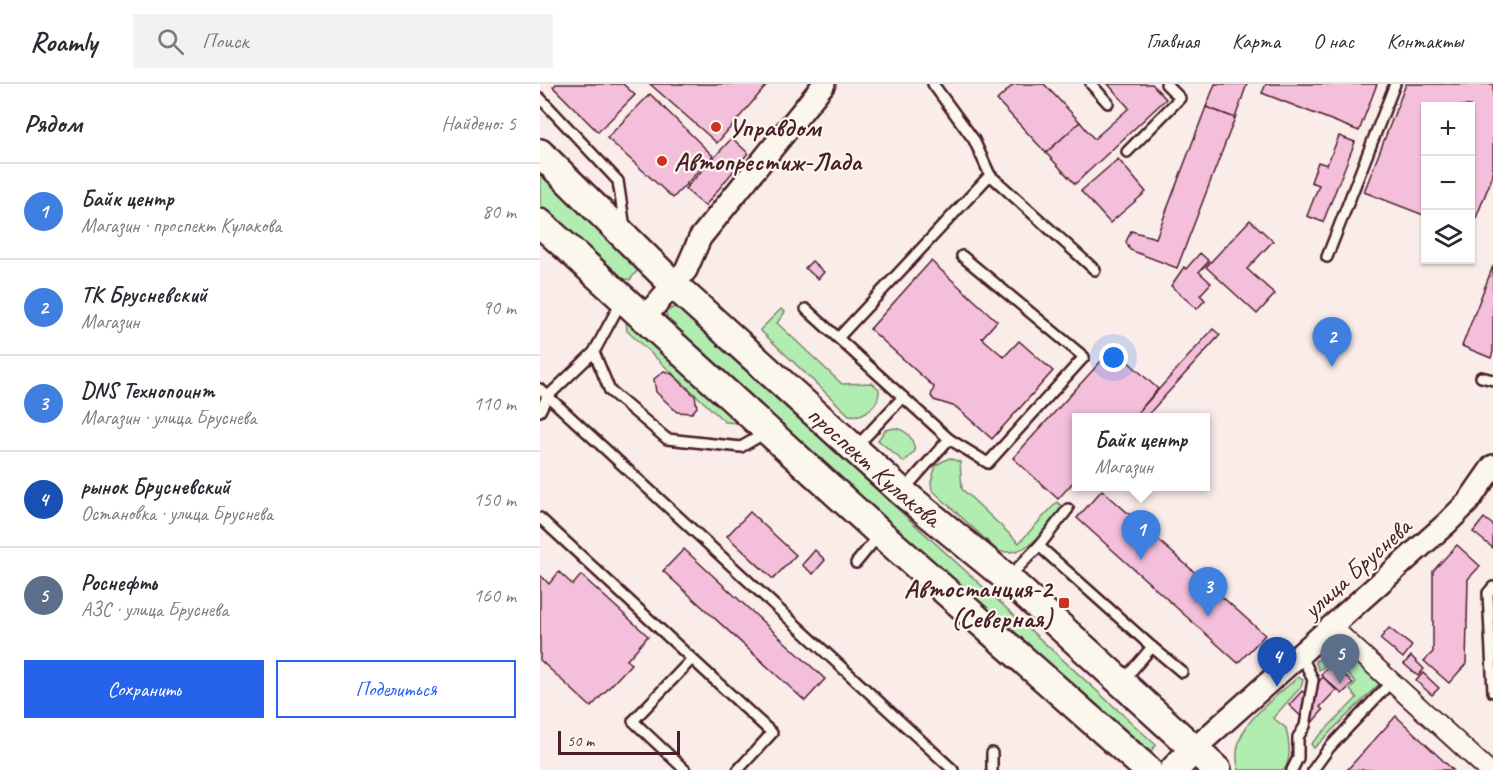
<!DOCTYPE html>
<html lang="ru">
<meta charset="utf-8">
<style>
body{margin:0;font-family:Caveat,sans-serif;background:#f2f2f3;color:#2b2b33}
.controls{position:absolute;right:18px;top:18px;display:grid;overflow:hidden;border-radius:0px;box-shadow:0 2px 4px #0004}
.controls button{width:54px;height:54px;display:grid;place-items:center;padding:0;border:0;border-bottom:2px solid #e1e1e2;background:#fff;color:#2b2b33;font:30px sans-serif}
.scale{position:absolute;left:18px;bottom:15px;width:122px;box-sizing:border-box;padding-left:6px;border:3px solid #4a1f2b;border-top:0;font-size:16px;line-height:21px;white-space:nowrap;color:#4a1f2b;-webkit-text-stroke:4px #fbf7ec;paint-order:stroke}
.you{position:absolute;left:574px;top:274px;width:21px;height:21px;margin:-15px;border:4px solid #fff;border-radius:50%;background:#1a73e8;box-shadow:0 0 0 9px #1a73e833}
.badge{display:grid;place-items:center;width:39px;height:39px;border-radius:50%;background:#2563eb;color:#fff;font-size:20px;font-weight:700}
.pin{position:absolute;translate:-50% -50px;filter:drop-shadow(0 2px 3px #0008)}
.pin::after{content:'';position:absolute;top:32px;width:21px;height:18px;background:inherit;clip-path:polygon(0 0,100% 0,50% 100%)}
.popup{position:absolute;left:532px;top:329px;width:138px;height:78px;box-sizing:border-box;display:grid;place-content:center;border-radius:0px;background:#fff;filter:drop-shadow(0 2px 4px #0005);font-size:20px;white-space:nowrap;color:#7c7c81}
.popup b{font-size:22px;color:#2b2b33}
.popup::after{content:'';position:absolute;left:50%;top:100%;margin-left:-12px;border:12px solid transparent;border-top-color:#fff}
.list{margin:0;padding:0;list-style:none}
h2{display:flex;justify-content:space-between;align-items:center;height:78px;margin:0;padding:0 24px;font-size:26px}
h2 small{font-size:20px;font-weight:400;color:#7c7c81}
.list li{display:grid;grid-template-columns:39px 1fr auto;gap:18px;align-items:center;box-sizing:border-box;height:96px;padding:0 24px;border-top:2px solid #e1e1e2}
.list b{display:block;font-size:22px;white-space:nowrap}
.list p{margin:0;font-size:20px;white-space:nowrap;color:#7c7c81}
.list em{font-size:20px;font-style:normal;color:#7c7c81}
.actions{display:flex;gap:12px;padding:18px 24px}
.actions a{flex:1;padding:14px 0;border:2px solid #2563eb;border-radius:0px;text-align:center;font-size:21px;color:#2563eb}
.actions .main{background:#2563eb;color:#fff}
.icon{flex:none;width:33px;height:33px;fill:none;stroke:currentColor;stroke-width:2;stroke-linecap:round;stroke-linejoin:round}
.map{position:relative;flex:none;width:953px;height:686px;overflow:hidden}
header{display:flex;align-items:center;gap:36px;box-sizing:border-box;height:84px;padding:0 30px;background:#fff;border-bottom:2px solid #e1e1e2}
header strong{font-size:28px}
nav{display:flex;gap:33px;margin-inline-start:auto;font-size:21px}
.search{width:420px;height:54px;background:#f2f2f3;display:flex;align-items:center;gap:15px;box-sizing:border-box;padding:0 21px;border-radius:0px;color:#7c7c81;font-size:22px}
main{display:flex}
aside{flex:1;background:#fff}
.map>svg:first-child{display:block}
.green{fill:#b1ecb1;stroke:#7e866e;stroke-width:1.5}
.building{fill:#f4bfdb;stroke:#4a1f2b;stroke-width:1.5}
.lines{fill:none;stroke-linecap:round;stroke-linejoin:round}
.service-casing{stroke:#4a1f2b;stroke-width:14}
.minor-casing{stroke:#4a1f2b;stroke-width:22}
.tertiary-casing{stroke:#4a1f2b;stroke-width:26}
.primary-casing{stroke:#4a1f2b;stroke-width:32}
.service{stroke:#fbf7ec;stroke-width:9}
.minor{stroke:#fbf7ec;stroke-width:18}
.tertiary{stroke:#fbf7ec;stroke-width:21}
.primary{stroke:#fbf7ec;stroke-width:27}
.poi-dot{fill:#c8321e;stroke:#fbf7ec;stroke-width:2}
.labels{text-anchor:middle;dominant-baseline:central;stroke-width:4.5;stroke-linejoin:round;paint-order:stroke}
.poi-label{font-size:26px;font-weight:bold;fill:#4a1f2b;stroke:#fbf7ec;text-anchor:start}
.street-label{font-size:26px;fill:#4a1f2b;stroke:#fbf7ec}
</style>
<header>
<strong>Roamly</strong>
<div class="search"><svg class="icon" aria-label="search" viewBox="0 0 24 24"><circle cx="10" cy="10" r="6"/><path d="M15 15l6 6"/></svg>Поиск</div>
<nav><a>Главная</a><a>Карта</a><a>О нас</a><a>Контакты</a></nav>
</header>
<main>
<aside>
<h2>Рядом<small>Найдено: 5</small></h2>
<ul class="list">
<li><span class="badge" style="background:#3f7fe0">1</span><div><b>Байк центр</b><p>Магазин · проспект Кулакова</p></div><em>80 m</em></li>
<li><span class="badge" style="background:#3f7fe0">2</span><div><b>ТК Брусневский</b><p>Магазин</p></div><em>90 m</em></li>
<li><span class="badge" style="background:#3f7fe0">3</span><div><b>DNS Технопоинт</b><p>Магазин · улица Бруснева</p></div><em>110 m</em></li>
<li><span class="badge" style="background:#1a4fb4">4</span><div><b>рынок Брусневский</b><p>Остановка · улица Бруснева</p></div><em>150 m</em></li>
<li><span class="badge" style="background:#5c6f8a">5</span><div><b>Роснефть</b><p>АЗС · улица Бруснева</p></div><em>160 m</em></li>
</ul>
<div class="actions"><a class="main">Сохранить</a><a>Поделиться</a></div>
</aside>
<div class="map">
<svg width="953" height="686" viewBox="0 0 953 686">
<rect width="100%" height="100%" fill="#faece9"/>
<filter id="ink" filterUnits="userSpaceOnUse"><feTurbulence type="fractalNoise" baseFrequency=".0167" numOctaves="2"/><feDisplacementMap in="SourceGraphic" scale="12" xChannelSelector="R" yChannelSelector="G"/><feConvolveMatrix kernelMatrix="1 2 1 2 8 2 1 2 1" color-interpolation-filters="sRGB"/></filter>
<g filter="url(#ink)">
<g class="green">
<polygon points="0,90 93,178 97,187 90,196 78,193 0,121"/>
<polygon points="134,223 139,225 616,661 603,676 128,238 126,228"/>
<path d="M 241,225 L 245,228 L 237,239 L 302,300 L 332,299 L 339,305 C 340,321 325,334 309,331 L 220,246 Z"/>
<polygon points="86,236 202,339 185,338 87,247"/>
<path d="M 355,344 C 369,347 373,355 375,367 L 364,378 L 338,356 L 345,346 Z"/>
<path d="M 409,374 L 420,378 L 422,405 L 479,459 L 517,418 L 524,424 C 506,444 489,474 458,467 L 392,406 L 391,398 L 396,381 Z"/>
<path d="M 790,570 C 808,570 832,582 839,600 L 774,664 L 771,660 L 817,614 L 810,606 L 816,598 L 793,576 L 779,586 L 775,577 Z"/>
<path d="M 758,593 L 763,596 L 761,603 L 733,634 L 746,644 C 749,658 752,674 744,686 L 699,686 C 686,645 732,617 758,593 Z"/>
</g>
<g class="building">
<polygon points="16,0 83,0 95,11 58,48 13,3"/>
<polygon points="110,0 228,0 177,59"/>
<polygon points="474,0 504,0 540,38 506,69 457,16"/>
<polygon points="568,0 612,0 626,15 535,100 506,69 540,38 554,55 589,24"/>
<polygon points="675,0 707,0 695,34 666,23"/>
<polygon points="726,0 837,0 819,47 722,9"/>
<polygon points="866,0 953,0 953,91 930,149 930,22 886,22 886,132 824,108"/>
<polygon points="110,10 173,72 133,114 67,54"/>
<polygon points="666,23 695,34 637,184 590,166 586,158 591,147 616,154"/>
<polygon points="799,52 815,58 783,138 767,132 779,101 771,98 778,78 787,81"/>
<polygon points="192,54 208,69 165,122 145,105"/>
<polygon points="578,75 606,108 570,139 541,107"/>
<polygon points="710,136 733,157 707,185 735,210 717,230 666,183"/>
<polygon points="660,169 669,177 659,188 671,199 660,211 665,216 657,225 631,202 644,183 646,185"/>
<polygon points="272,177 284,188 278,195 265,184"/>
<polygon points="391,177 457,237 442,254 464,273 479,257 513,287 452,355 416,323 394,316 391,312 394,303 330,245"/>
<polygon points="953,182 953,268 951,274 922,262"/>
<polygon points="673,245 680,251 605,334 593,334"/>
<polygon points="573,264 618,305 593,334 536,334 536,395 518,415 473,374"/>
<polygon points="124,287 132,290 155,312 157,323 152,329 137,328 116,308 114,295"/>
<polygon points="562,406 725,551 698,579 537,434"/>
<polygon points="210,428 256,471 233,495 187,452"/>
<polygon points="944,434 953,441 953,464 933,448"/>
<polygon points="917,461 940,482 928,495 926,580 909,599 884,577 893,568 893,487"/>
<polygon points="144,465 285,595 265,617 123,487"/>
<polygon points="275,466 285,476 273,490 262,481"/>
<polygon points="19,488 33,501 41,491 108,552 87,576 91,580 51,623 0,576 0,491 9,500"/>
<polygon points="849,544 872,562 863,574 840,555"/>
<polygon points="871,572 884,585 878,592 864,580"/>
<polygon points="791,579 813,599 802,610 781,591"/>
<polygon points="883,589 899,604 892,611 876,597"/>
<polygon points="783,593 796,606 780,623 783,626 770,641 749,621 762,607 767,611"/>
<polygon points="856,632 913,686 807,686"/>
</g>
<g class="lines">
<defs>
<g id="service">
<polyline points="393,0 434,56 450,91"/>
<polyline points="551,0 568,19"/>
<polyline points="0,14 78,97 85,144"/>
<polyline points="587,68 640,14 626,0"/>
<polyline points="787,173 855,0"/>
<polyline points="81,218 54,268 70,307 127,355 201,363 227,348"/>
<polyline points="266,225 409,355 448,379 544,273 422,172"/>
<polyline points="298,254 450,91 555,186"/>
<polyline points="941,293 953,296"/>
<polyline points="0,305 413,686"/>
<polyline points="0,327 7,313 54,268"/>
<polyline points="316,363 363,313"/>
<polyline points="363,407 409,355"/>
<polyline points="0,434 232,649 198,686"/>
<polyline points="499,462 612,563 583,597"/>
<polyline points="316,479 339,451"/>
<polyline points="469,493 499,462 528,425"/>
<polyline points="953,503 948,509 953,608"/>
<polyline points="612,563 642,588"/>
<polyline points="452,669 452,686"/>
<polyline points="145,686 93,637 152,575"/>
<polyline points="752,686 758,674 758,653 765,642 773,596 761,570"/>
<polyline points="773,686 789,664 852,597"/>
</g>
<polyline id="minor" points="792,543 948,686"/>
<g id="tertiary">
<polyline points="105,233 146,186 160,154 284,0"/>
<polyline points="654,665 906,440 928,418 953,382"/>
</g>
<g id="primary">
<path id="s1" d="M 0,69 L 134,201 L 362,408 L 468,495 L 677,686"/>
<polyline points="0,139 341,450 608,686"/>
<polyline points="634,686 654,665"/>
</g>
</defs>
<use href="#service" class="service-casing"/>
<use href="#minor" class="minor-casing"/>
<use href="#tertiary" class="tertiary-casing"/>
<use href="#primary" class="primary-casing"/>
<use href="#service" class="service"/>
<use href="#minor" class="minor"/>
<use href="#tertiary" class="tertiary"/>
<use href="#primary" class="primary"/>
</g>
</g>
<g class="poi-dot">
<circle cx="176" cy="43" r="6"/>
<circle cx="122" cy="77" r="6"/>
<rect x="518" y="513" width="12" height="12" rx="3"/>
</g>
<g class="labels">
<g class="poi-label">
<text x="188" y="43">Управдом</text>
<text x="134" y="77">Автопрестиж-Лада</text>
<text x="512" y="504" text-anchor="end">Автостанция-2<tspan x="512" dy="30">(Северная)</tspan></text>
</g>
<g class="street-label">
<text stroke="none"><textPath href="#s1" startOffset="458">проспект Кулакова</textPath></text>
<text transform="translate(817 484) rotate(-42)">улица Бруснева</text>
</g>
</g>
</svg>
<div class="controls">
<button>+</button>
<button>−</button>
<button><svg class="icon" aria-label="layers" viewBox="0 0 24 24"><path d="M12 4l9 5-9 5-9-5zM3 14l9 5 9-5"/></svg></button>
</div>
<div class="scale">50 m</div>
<div class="you"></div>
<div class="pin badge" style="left:601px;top:476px;background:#3f7fe0">1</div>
<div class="popup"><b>Байк центр</b>Магазин</div>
<div class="pin badge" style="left:792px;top:283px;background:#3f7fe0">2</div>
<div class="pin badge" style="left:668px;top:533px;background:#3f7fe0">3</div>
<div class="pin badge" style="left:737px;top:603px;background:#1a4fb4">4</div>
<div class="pin badge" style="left:800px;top:600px;background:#5c6f8a">5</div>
</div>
</main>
